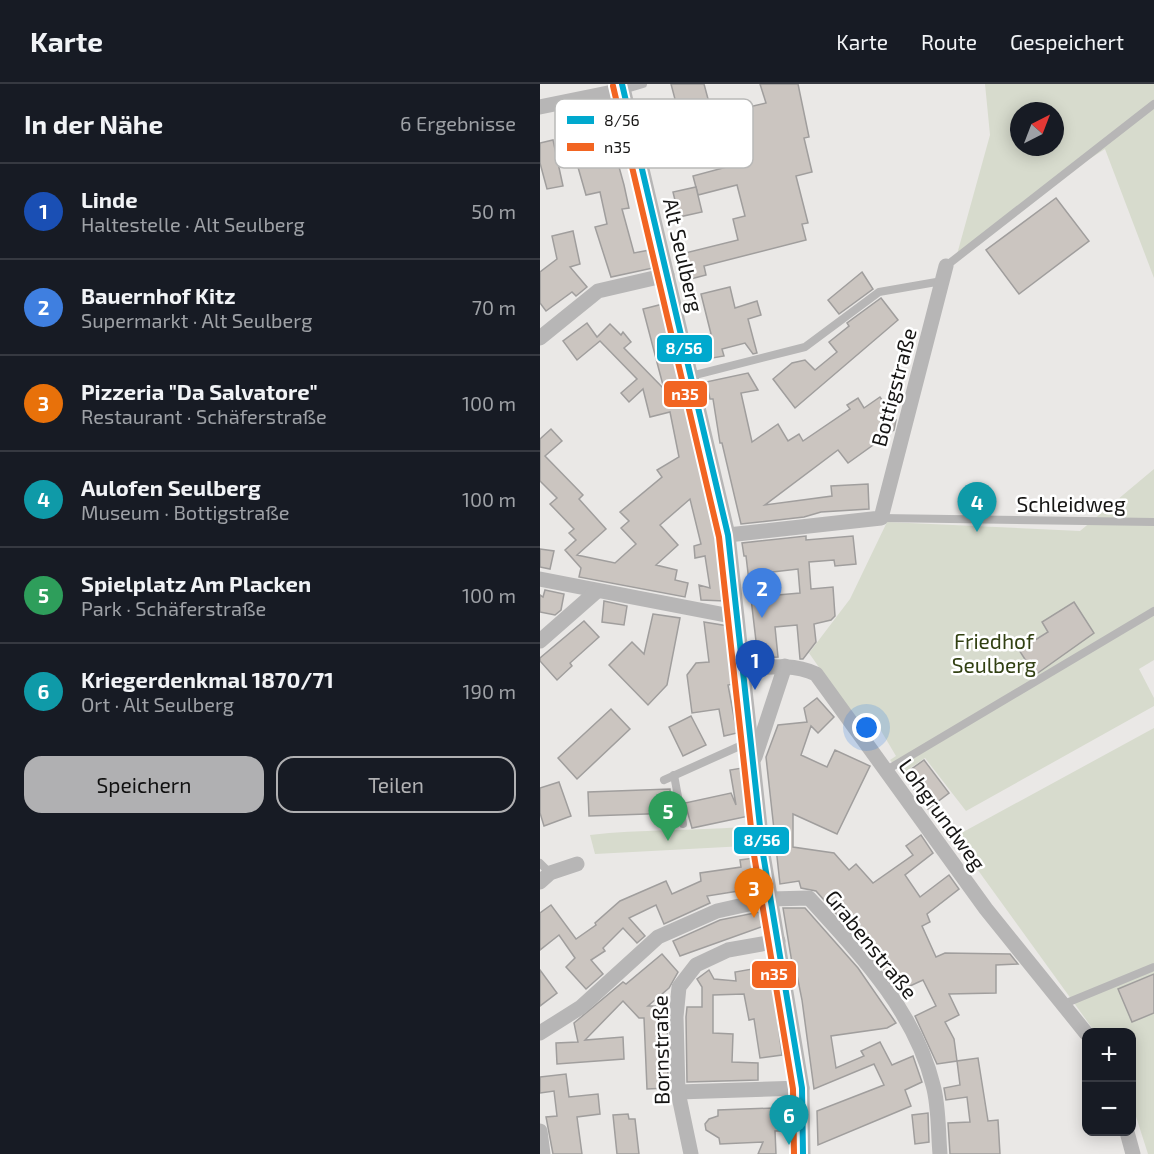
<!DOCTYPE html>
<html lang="de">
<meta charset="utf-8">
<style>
body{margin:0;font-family:"Exo 2",sans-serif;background:#20242c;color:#f1f3f6}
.controls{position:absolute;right:18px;bottom:18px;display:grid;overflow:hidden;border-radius:12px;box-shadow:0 3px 15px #0003}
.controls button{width:54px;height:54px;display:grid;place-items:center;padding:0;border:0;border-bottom:2px solid #363941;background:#171b24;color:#f1f3f6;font:30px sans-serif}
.compass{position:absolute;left:470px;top:18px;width:54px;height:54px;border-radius:50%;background:#171b24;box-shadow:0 3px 15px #0003;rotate:42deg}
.you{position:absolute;left:327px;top:644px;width:21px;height:21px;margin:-15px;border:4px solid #fff;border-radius:50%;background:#1a73e8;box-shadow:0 0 0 9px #1a73e833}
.badge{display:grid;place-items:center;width:39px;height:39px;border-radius:50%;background:#b0b0b2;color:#fff;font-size:20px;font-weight:700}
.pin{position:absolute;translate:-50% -50px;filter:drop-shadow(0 2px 3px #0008)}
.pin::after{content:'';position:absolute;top:32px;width:21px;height:18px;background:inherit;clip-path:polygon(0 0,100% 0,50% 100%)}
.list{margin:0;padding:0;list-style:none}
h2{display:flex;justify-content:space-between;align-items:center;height:78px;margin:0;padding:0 24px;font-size:26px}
h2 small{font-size:20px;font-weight:400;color:#9ea1a6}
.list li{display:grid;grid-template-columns:39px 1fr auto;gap:18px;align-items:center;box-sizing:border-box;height:96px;padding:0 24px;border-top:2px solid #363941}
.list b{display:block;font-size:22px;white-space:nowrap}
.list p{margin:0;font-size:20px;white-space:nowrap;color:#9ea1a6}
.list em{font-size:20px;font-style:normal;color:#9ea1a6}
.actions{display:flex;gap:12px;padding:18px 24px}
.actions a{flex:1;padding:14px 0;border:2px solid #b0b0b2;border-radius:18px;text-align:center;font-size:21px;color:#b0b0b2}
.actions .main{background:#b0b0b2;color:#111}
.map{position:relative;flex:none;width:614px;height:1070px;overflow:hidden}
header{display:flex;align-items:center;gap:36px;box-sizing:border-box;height:84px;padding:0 30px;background:#171b24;border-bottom:2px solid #363941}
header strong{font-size:28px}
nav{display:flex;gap:33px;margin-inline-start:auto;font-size:21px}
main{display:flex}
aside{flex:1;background:#171b24}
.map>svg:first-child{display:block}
.green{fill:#d7dbcd;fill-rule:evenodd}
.building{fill:#cbc5c0;stroke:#a09e9d;stroke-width:1.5;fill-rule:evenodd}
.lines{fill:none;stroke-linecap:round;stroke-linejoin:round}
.service{stroke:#b7b6b6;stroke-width:8}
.minor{stroke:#b7b6b6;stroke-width:15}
.bus-1-casing{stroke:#fff;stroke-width:10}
.bus-2-casing{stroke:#fff;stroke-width:10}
.bus-1{stroke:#00a9ce;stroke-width:6}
.bus-2{stroke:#f26522;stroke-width:6}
.labels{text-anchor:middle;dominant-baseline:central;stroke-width:5;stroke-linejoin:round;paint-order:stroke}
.street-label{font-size:21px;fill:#161514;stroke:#fff}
.park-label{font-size:21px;fill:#324113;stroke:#fff}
.key{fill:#fff;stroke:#b9b9b8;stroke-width:1.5}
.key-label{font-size:16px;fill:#161514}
.line-badge{stroke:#fff;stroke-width:2}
.badge-label{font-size:16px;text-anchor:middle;font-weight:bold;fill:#fff}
</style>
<header>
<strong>Karte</strong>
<nav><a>Karte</a><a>Route</a><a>Gespeichert</a></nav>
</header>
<main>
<aside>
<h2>In der Nähe<small>6 Ergebnisse</small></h2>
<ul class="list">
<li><span class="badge" style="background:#1a4fb4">1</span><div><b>Linde</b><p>Haltestelle · Alt Seulberg</p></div><em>50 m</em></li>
<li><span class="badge" style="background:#3f7fe0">2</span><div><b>Bauernhof Kitz</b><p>Supermarkt · Alt Seulberg</p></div><em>70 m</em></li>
<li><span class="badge" style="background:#e8710a">3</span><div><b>Pizzeria &quot;Da Salvatore&quot;</b><p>Restaurant · Schäferstraße</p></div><em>100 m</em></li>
<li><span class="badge" style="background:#0f9aa8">4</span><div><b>Aulofen Seulberg</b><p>Museum · Bottigstraße</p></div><em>100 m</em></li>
<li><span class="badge" style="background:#2e9e5b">5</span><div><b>Spielplatz Am Placken</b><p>Park · Schäferstraße</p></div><em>100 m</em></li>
<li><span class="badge" style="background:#0f9aa8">6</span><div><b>Kriegerdenkmal 1870/71</b><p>Ort · Alt Seulberg</p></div><em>190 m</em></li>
</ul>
<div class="actions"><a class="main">Speichern</a><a>Teilen</a></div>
</aside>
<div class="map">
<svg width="614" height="1070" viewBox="0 0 614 1070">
<rect width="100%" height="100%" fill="#eae8e6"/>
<g class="green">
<path d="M 445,0 L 614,0 L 614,194 L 565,65 L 518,95 L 416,174 L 450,51 ZM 479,27 L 515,27 L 515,63 L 479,63 Z"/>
<polygon points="614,385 614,576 599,585 614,614 614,622 426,727 385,674 362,690 350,676 356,672 337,640 322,645 269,569 310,515 347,438 540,447"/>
<polygon points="614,644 614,1070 608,1070 592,1020 592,948 555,948 414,753"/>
<path d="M 202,743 L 205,762 L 55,770 L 50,751 C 101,745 151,747 202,743 Z"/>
</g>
<g class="building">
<polygon points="131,0 164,0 171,26 140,34"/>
<polygon points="220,0 258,0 269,53 264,54 272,88 256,92 268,139 262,140 266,156 164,182 166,191 143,197 137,171 198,156 193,135 205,132 197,101 158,111 153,92 198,80 187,28 226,19"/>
<polygon points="63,25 84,101 89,124 82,125 94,169 110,166 113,184 71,193 55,143 67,140 60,108 46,111 29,52 34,50 30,33"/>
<polygon points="13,56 23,102 7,105 0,79 0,59"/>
<polygon points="156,103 162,128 139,133 133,108"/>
<polygon points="516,114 549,157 479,210 446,166"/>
<polygon points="33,147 40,180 30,183 47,203 36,212 32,208 6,227 0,219 0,188 17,175 12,152"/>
<polygon points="322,188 333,205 299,230 288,216"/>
<polygon points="190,203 195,224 217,217 221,231 208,235 217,269 213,270 205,259 182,265 184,272 161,276 157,253 171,250 161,210"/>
<polygon points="341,214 358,236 255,324 233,295 252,279 265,276 275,286 297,268 289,258 309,242 307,239"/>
<polygon points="123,220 170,419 185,517 161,516 159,501 170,504 165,472 155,474 154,462 161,460 150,415 120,441 138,461 116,481 137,486 135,496 148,499 145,513 39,493 41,484 25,466 36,456 29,449 34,445 10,420 17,414 0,397 0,355 11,345 22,357 5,372 43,411 39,415 66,445 37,471 75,479 96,460 81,444 89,437 80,428 122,393 117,386 139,373 130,328 110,333 103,305 89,318 81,309 97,295 60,257 37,276 23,257 47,239 57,253 70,240 81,251 83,248 91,258 84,264 124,305 103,225"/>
<polygon points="208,289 218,306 201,309 212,358 238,340 248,357 259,350 263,357 310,325 307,321 318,314 324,324 340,313 356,336 354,346 308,379 298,366 225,421 292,412 291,402 328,400 329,425 281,428 264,433 201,440 182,359 180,359 173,315 170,315 166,298"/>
<path d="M 266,452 L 266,456 L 313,452 L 316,480 L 295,482 L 294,476 L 269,478 L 271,505 L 293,503 L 295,532 L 291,536 L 274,540 L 276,558 L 263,575 L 260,575 L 257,541 L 235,543 L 238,573 L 218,574 L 206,472 L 204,472 L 202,459 ZM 258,485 L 260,509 L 226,512 L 224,489 Z"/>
<polygon points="0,465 14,467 10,485 0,483"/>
<polygon points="5,506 24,510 21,526 15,531 0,528 0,511 3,513"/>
<polygon points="64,517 87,522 84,541 62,538"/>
<polygon points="534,518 554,549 495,591 479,566 508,548 502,538"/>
<polygon points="113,530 140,534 127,601 108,621 69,581 92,558 104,570"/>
<polygon points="44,537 59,553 30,579 32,582 17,596 0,577 0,574"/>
<polygon points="164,538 188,542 193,600 188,601 197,649 184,652 179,625 152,629 147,591 156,579 169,578"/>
<polygon points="277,614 294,633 278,649 271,642 261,671 287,683 295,666 330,682 297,750 253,730 253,763 294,769 309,786 316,780 333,799 373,771 366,762 381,751 393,769 365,791 380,813 409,791 419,805 387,830 390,838 382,842 396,873 405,869 470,870 478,880 456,881 456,909 409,910 419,931 405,938 414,955 417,977 397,980 375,932 396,922 383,896 359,907 340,880 316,835 308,843 276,807 261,804 259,797 240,800 226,673 238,641 267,638 264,624"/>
<polygon points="71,625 90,645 37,695 18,674"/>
<polygon points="151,632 166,661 143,672 129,643"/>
<polygon points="384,676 409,709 388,725 363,691"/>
<polygon points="202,684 209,732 152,744 145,719 191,709 196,721 190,686"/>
<polygon points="19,698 31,732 4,742 0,729 0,704"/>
<polygon points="130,705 131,722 133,721 135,729 49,732 48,708"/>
<polygon points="214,774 217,804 167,812 170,819 124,840 116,821 89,834 105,852 97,859 83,844 63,864 65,867 51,876 63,890 46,905 26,883 35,874 19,851 0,866 0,829 11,821 36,855 56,841 55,839 80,817 126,797 132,810 161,797 160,789 201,783 200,776"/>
<polygon points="243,824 265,824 318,884 356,939 347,944 291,952 296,984 324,972 321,967 340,958 352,981 373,972 382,998 365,1006 371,1022 278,1061 277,1027 344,1001 334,980 274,1005 262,916 257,891 254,891"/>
<polygon points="219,828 224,842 140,872 133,857 180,836"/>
<polygon points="122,870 138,888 129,904 108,922 127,922 128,1004 107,1005 104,934 99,934 83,917 45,956 83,953 84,975 17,980 16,959 38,958 34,939 83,898 86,900"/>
<polygon points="212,885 214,896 232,893 242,971 220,974 214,935 209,936 204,910 173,911 173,949 193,950 192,978 218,979 218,996 147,998 146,933 147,923 162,923 162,903 157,895 169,886 174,895 196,897 195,888"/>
<polygon points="0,886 17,909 0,922"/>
<polygon points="614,890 614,929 592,938 578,905"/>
<polygon points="438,974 448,1037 458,1036 460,1070 410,1070 408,1039 430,1038 427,1013 406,1016 404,1004 420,1001 417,977"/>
<polygon points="26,990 29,1013 58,1010 60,1030 37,1033 42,1070 13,1070 6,1033 17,1032 14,1007 0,1009 0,993"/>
<polygon points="234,1024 234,1035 241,1034 246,1047 235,1047 236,1070 218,1070 223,1058 180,1060 179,1054 166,1046 165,1040 169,1035 178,1032 178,1026"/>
<polygon points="388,1029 389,1058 375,1060 372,1031"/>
<polygon points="88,1030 89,1035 95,1035 99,1070 77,1070 73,1031"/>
</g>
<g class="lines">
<g class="service">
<polyline points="83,6 103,0"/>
<polyline points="406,182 614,20"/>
<polyline points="151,292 265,263 339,208 402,197"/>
<polyline points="341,434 614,438"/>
<polyline points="345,687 614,527"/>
<polyline points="134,691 143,740"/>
<polyline points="124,696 211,657"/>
<polyline points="0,779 10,789"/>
<polyline points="524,920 614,883"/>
</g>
<g class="minor">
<polyline points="82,0 188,451 223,770 262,1004 263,1070"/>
<polyline points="0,23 83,6"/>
<polyline points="0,254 58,207 127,191"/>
<polyline points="188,451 341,434 406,182"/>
<polyline points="0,495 196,533"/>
<polyline points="0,557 57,507"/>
<path d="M 204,585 C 229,583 253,579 276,590 L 446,825 L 546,949"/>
<polyline points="215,673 245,582"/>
<polyline points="0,798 10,789 37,780"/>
<path d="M 0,949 L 41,923 L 118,853 L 177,827 L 231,815 L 269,814 C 319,869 375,927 393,1001 C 399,1022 398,1048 400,1070"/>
<polyline points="138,1008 262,1004"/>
<polyline points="0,1047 3,1070"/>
<polyline points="587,1048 593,1070"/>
<polyline points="151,1070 138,1008 136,933 139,903 156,881 188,866 238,857"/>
</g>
<defs>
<polyline id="bus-1" points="82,0 188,451 223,770 262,1004 263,1070"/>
<polyline id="bus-2" points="73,2 179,453 214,771 253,1005 254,1070"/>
</defs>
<use href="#bus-1" class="bus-1-casing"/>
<use href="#bus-2" class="bus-2-casing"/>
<use href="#bus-1" class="bus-1"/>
<use href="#bus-2" class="bus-2"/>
</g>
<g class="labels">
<g class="street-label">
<text transform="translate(144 171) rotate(77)">Alt Seulberg</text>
<text transform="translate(353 303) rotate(-75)">Bottigstraße</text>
<text x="531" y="419">Schleidweg</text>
<text transform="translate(403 730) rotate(54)">Lohgrundweg</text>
<text transform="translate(332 860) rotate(51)">Grabenstraße</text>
<text transform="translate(120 966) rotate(-91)">Bornstraße</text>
</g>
<g class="park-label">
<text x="454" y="556">Friedhof<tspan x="454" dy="24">Seulberg</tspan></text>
</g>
</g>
<rect x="15" y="15" width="198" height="69" rx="9" class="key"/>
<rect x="27" y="32" width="27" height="8" fill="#00a9ce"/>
<rect x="27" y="59" width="27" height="8" fill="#f26522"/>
<g class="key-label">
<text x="64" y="42">8/56</text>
<text x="64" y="69">n35</text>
</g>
<g class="line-badge">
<rect x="116" y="250" width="57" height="29" rx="6" fill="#00a9ce"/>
<rect x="123" y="296" width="45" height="28" rx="6" fill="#f26522"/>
<rect x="193" y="742" width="57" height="29" rx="6" fill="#00a9ce"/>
<rect x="211" y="876" width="46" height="29" rx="6" fill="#f26522"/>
</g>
<g class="badge-label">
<text x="144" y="270">8/56</text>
<text x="145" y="316">n35</text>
<text x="222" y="762">8/56</text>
<text x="234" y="896">n35</text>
</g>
</svg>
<div class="controls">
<button>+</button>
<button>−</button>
</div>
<svg class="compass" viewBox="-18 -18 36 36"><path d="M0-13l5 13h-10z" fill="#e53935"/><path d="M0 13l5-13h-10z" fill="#9ea1a6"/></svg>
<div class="you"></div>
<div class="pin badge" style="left:215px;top:606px;background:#1a4fb4">1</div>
<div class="pin badge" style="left:222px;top:534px;background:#3f7fe0">2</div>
<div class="pin badge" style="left:214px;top:834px;background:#e8710a">3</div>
<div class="pin badge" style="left:437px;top:448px;background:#0f9aa8">4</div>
<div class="pin badge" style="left:128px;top:757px;background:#2e9e5b">5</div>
<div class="pin badge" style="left:249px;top:1061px;background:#0f9aa8">6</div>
</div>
</main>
